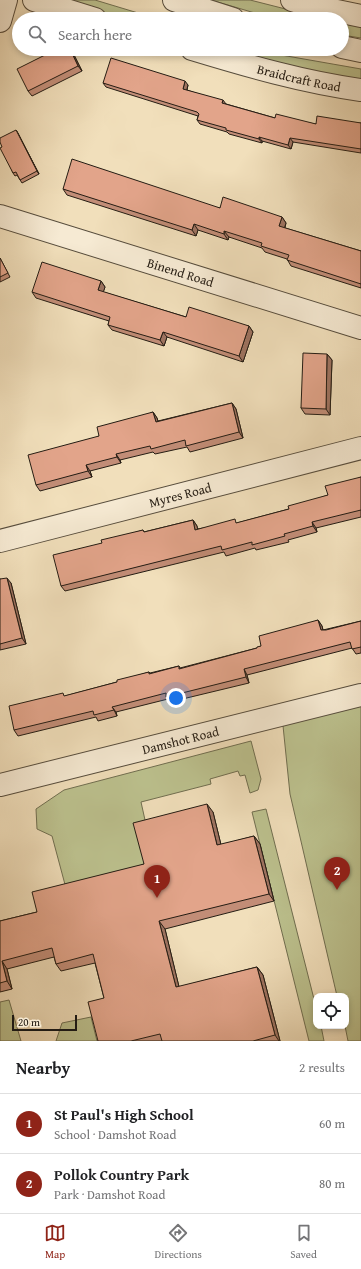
<!DOCTYPE html>
<meta charset="utf-8">
<style>
body{margin:0;font-family:"Gentium Book Plus",serif;background:#f2f2f2;color:#202124}
.controls{position:absolute;right:12px;bottom:12px;display:grid;overflow:hidden;border-radius:8px;box-shadow:0 2px 6px #0003}
.controls button{width:36px;height:36px;display:grid;place-items:center;padding:0;border:0;border-bottom:1px solid #e0e0e0;background:#fff;color:#202124;font:20px sans-serif}
.scale{position:absolute;left:12px;bottom:10px;width:65px;box-sizing:border-box;padding-left:4px;border:2px solid #241c13;border-top:0;font-size:11px;line-height:14px;white-space:nowrap;color:#241c13;-webkit-text-stroke:3px #f6ead3;paint-order:stroke}
.you{position:absolute;left:176px;top:698px;width:14px;height:14px;margin:-10px;border:3px solid #fff;border-radius:50%;background:#1a73e8;box-shadow:0 0 0 6px #1a73e833}
.badge{display:grid;place-items:center;width:26px;height:26px;border-radius:50%;background:#8f2418;color:#fff;font-size:13px;font-weight:700}
.pin{position:absolute;translate:-50% -33px;filter:drop-shadow(0 1px 2px #0008)}
.pin::after{content:'';position:absolute;top:21px;width:14px;height:12px;background:inherit;clip-path:polygon(0 0,100% 0,50% 100%)}
.list{margin:0;padding:0;list-style:none}
h2{display:flex;justify-content:space-between;align-items:center;height:52px;margin:0;padding:0 16px;font-size:17px}
h2 small{font-size:13px;font-weight:400;color:#757577}
.list li{display:grid;grid-template-columns:26px 1fr auto;gap:12px;align-items:center;box-sizing:border-box;height:60px;padding:0 16px;border-top:1px solid #e0e0e0}
.list b{display:block;font-size:15px;white-space:nowrap}
.list p{margin:0;font-size:13px;white-space:nowrap;color:#757577}
.list em{font-size:13px;font-style:normal;color:#757577}
.icon{flex:none;width:22px;height:22px;fill:none;stroke:currentColor;stroke-width:2;stroke-linecap:round;stroke-linejoin:round}
.map{position:relative;flex:none;width:361px;height:1041px;overflow:hidden}
.search{position:absolute;background:#fff;box-shadow:0 2px 6px #0003;left:12px;right:12px;top:12px;height:44px;display:flex;align-items:center;gap:10px;box-sizing:border-box;padding:0 14px;border-radius:22px;color:#757577;font-size:15px}
.sheet{height:172px;background:#fff}
nav{display:flex;justify-content:space-around;align-items:center;box-sizing:border-box;height:56px;border-top:1px solid #e0e0e0;background:#fff;font-size:11px;color:#757577}
nav a{display:grid;justify-items:center;gap:2px}
nav .on{color:#8f2418}
.map>svg:first-child{display:block}
.green{fill:#bcc18e;stroke:#706e50}
.lines{fill:none;stroke-linecap:round;stroke-linejoin:round}
.minor-casing{stroke:#574d3d;stroke-width:24}
.tertiary-casing{stroke:#574d3d;stroke-width:24}
.minor{stroke:#f6ead3;stroke-width:22}
.tertiary{stroke:#f6ead3;stroke-width:22}
.wall{fill:#c28d77;stroke:#241c13}
.shaded-wall{fill:#9e7361;stroke:#241c13}
.building{fill:#e2a48a;stroke:#241c13}
.labels{text-anchor:middle;dominant-baseline:central;stroke-width:3;stroke-linejoin:round;paint-order:stroke}
.street-label{font-size:13px;fill:#241c13;stroke:#f6ead3}
</style>
<div class="map">
<svg width="361" height="1041" viewBox="0 0 361 1041">
<rect width="100%" height="100%" fill="#f1dfbb"/>
<filter id="stains"><feTurbulence type="fractalNoise" baseFrequency=".005" numOctaves="4"/><feColorMatrix values="0 0 0 0 .2 0 0 0 0 .09 0 0 0 0 .02 0 0 0 .5 -.17"/></filter>
<radialGradient id="worn" r=".72"><stop offset=".6" stop-color="#630" stop-opacity="0"/><stop offset="1" stop-color="#630" stop-opacity=".3"/></radialGradient>
<g class="green">
<polygon points="65,0 95,0 158,19 126,19"/>
<polygon points="211,0 250,0 325,19 275,19"/>
<polygon points="342,22 361,26 361,38 342,35"/>
<polygon points="223,49 256,49 264,52 361,69 361,81 261,61"/>
<polygon points="361,698 361,1041 348,1041 345,1026 346,1026 346,996 337,996 290,794 282,716"/>
<polygon points="251,741 261,779 258,790 250,793 245,775 240,776 238,771 210,779 211,784 141,802 147,829 149,872 67,892 52,836 37,829 36,809 64,790"/>
<polygon points="266,809 316,1007 316,1026 321,1026 324,1041 309,1041 252,812"/>
<polygon points="9,1000 21,1041 0,1041 0,1002"/>
<polygon points="91,1017 97,1041 56,1041 62,1023"/>
</g>
<g class="lines">
<defs>
<g id="minor">
<polyline points="34,0 95,19"/>
<polyline points="0,21 6,0"/>
<path id="s1" d="M 192,49 C 248,66 303,82 361,90"/>
<path id="s2" d="M 0,216 L 361,328"/>
<path id="s3" d="M 0,541 L 361,448"/>
<path id="s4" d="M 0,785 L 361,695"/>
</g>
<g id="tertiary">
<polyline points="174,0 233,19"/>
<polyline points="292,0 308,5 361,16"/>
<polyline points="342,47 361,51"/>
</g>
</defs>
<use href="#minor" class="minor-casing"/>
<use href="#tertiary" class="tertiary-casing"/>
<use href="#minor" class="minor"/>
<use href="#tertiary" class="tertiary"/>
</g>
<g class="wall">
<polygon points="57,49 71,49 82,71 32,96 28,91"/>
<polygon points="103,83 188,85 187,90 226,104 275,118 316,124 361,123 361,153 293,142 291,149 262,141 262,143 229,134 227,132 200,124 197,120 198,116 106,87"/>
<polygon points="16,130 39,174 22,183 17,175 15,176 13,173 2,147"/>
<polygon points="63,189 220,208 282,217 286,223 285,228 361,251 361,288 291,266 287,259 265,252 262,248 229,237 228,240 198,230 196,236 67,195"/>
<polygon points="0,258 10,277 0,282"/>
<polygon points="101,281 105,287 103,292 186,317 249,326 253,332 243,362 167,337 164,346 112,330 108,325 109,321 36,298 32,292"/>
<polygon points="327,354 332,360 330,415 305,414 301,408"/>
<polygon points="232,403 236,409 243,438 190,452 187,447 155,454 153,452 120,460 121,463 90,471 92,477 40,491 36,485 99,436 153,412 157,418 158,421"/>
<polygon points="361,477 361,517 316,528 317,532 288,540 289,542 256,550 255,548 226,556 224,552 65,591 61,586 102,543 143,530 144,532 193,520 197,526 197,529 237,523 289,509 328,495"/>
<polygon points="0,579 11,583 26,644 0,650"/>
<polygon points="318,620 322,626 323,630 361,621 361,653 356,654 352,648 247,675 249,683 170,702 168,699 116,712 117,716 98,721 96,717 18,736 14,730 65,696 117,682 149,672 150,673 179,666 180,668 257,648"/>
<polygon points="213,812 221,845 254,836 260,844 274,901 165,929 179,987 257,967 263,975 280,1041 98,1041 104,998 95,963 61,971 56,964 54,957 7,969 12,989 0,992 0,921 37,912 144,864"/>
</g>
<g class="shaded-wall">
<polygon points="70,49 71,49 82,71 78,66"/>
<polygon points="185,81 188,85 186,93 183,89"/>
<polygon points="223,100 226,104 225,108 222,103"/>
<polygon points="16,130 18,133 39,174 37,171"/>
<polygon points="259,137 262,141 262,143 259,139"/>
<polygon points="290,138 293,142 291,149 288,145"/>
<polygon points="282,217 286,223 283,232 279,226"/>
<polygon points="194,224 198,230 196,236 192,230"/>
<polygon points="224,231 229,237 228,240 224,234"/>
<polygon points="101,281 105,287 102,296 98,290"/>
<polygon points="249,326 253,332 243,362 239,356"/>
<polygon points="163,332 167,337 164,346 160,340"/>
<polygon points="327,354 332,360 330,415 326,409"/>
<polygon points="232,403 236,409 243,438 239,432"/>
<polygon points="153,412 157,418 160,428 156,422"/>
<polygon points="116,454 120,460 121,463 117,457"/>
<polygon points="86,465 90,471 92,477 88,471"/>
<polygon points="193,520 197,526 199,535 195,530"/>
<polygon points="312,522 316,528 317,532 313,526"/>
<polygon points="7,578 11,583 26,644 22,638"/>
<polygon points="318,620 322,626 324,635 321,630"/>
<polygon points="244,669 247,675 249,683 246,677"/>
<polygon points="112,707 116,712 117,716 114,710"/>
<polygon points="207,804 213,812 223,853 217,845"/>
<polygon points="254,836 260,844 274,901 269,894"/>
<polygon points="159,921 165,929 181,995 176,987"/>
<polygon points="2,961 7,969 12,989 7,981"/>
<polygon points="257,967 263,975 280,1041 279,1041 275,1035"/>
</g>
<g class="building">
<polygon points="57,49 70,49 78,66 28,91 17,69"/>
<polygon points="111,58 185,81 183,89 223,100 222,103 275,118 276,114 316,124 317,116 361,123 361,149 290,138 288,145 259,137 259,139 226,130 226,128 197,120 199,114 197,112 103,83"/>
<polygon points="16,130 37,171 20,180 16,172 13,173 0,148 2,147 0,142 0,138"/>
<polygon points="72,159 220,208 223,197 282,217 279,226 361,251 361,284 287,260 289,255 261,246 262,243 224,231 224,234 194,224 192,230 63,189"/>
<polygon points="0,258 8,273 0,277"/>
<polygon points="42,262 101,281 98,290 186,317 189,307 249,326 239,356 163,332 160,340 108,325 110,317 32,292"/>
<polygon points="303,353 327,354 326,409 301,408"/>
<polygon points="232,403 239,432 186,446 185,440 151,449 150,446 116,454 117,457 86,465 88,471 36,485 28,455 99,436 97,427 153,412 156,422"/>
<polygon points="361,477 361,510 312,522 313,526 284,534 285,536 252,545 252,542 222,550 221,546 61,586 53,555 102,543 101,540 143,530 144,532 193,520 195,530 235,519 236,523 289,509 288,506 328,495 325,486"/>
<polygon points="7,578 22,638 0,644 0,579"/>
<polygon points="318,620 321,630 326,630 361,621 361,647 352,649 350,642 244,669 246,677 166,697 166,693 112,707 114,710 94,715 93,711 14,730 9,706 63,693 64,696 117,682 117,680 149,672 149,674 179,666 179,669 257,648 257,647 261,646 259,636"/>
<polygon points="207,804 217,845 254,836 269,894 159,921 176,987 257,967 275,1035 253,1041 162,1041 160,1034 131,1041 98,1041 88,1002 104,998 93,954 56,964 52,948 2,961 7,981 0,983 0,921 37,912 32,892 144,864 133,823"/>
</g>
<g class="labels">
<g class="street-label">
<text stroke="none"><textPath href="#s1" startOffset="111">Braidcraft Road</textPath></text>
<text stroke="none"><textPath href="#s2" startOffset="189">Binend Road</textPath></text>
<text stroke="none"><textPath href="#s3" startOffset="186">Myres Road</textPath></text>
<text stroke="none"><textPath href="#s4" startOffset="186">Damshot Road</textPath></text>
</g>
</g>
<rect width="100%" height="100%" filter="url(#stains)"/>
<rect width="100%" height="100%" fill="url(#worn)"/>
</svg>
<div class="controls">
<button><svg class="icon" aria-label="locate" viewBox="0 0 24 24"><circle cx="12" cy="12" r="6"/><path d="M12 2v4M12 18v4M2 12h4M18 12h4"/></svg></button>
</div>
<div class="scale">20 m</div>
<div class="you"></div>
<div class="pin badge" style="left:157px;top:898px">1</div>
<div class="pin badge" style="left:337px;top:890px">2</div>
<div class="search"><svg class="icon" aria-label="search" viewBox="0 0 24 24"><circle cx="10" cy="10" r="6"/><path d="M15 15l6 6"/></svg>Search here</div>
</div>
<section class="sheet">
<h2>Nearby<small>2 results</small></h2>
<ul class="list">
<li><span class="badge">1</span><div><b>St Paul's High School</b><p>School · Damshot Road</p></div><em>60 m</em></li>
<li><span class="badge">2</span><div><b>Pollok Country Park</b><p>Park · Damshot Road</p></div><em>80 m</em></li>
</ul>
</section>
<nav>
<a class="on"><svg class="icon" aria-label="map" viewBox="0 0 24 24"><path d="M3 6l6-2 6 2 6-2v14l-6 2-6-2-6 2zM9 4v14M15 6v14"/></svg>Map</a>
<a><svg class="icon" aria-label="directions" viewBox="0 0 24 24"><path d="M12 3l9 9-9 9-9-9zM9 14v-3h6M13 9l2 2-2 2"/></svg>Directions</a>
<a><svg class="icon" aria-label="saved" viewBox="0 0 24 24"><path d="M7 4h10v16l-5-4-5 4z"/></svg>Saved</a>
</nav>
